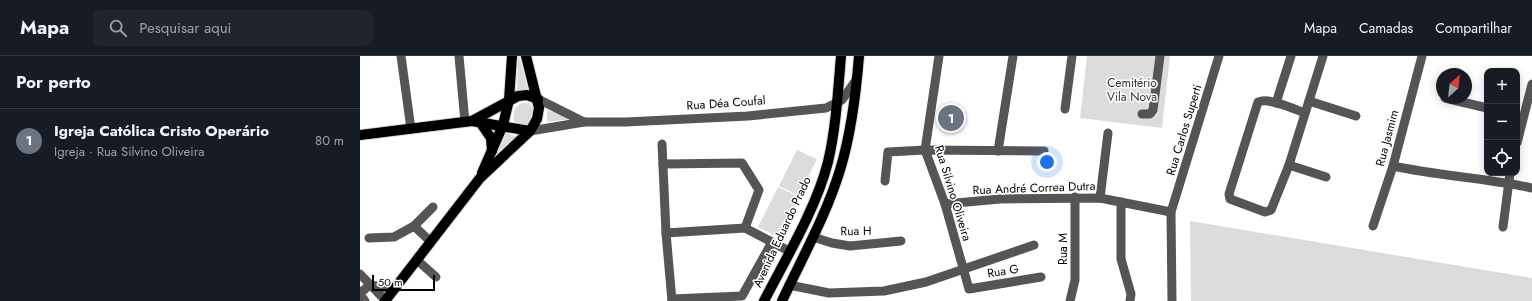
<!DOCTYPE html>
<html lang="pt">
<meta charset="utf-8">
<style>
body{margin:0;font-family:Jost,sans-serif;background:#20242c;color:#f1f3f6}
.controls{position:absolute;right:12px;top:12px;display:grid;overflow:hidden;border-radius:8px;box-shadow:0 2px 10px #0003}
.controls button{width:36px;height:36px;display:grid;place-items:center;padding:0;border:0;border-bottom:1px solid #363941;background:#171b24;color:#f1f3f6;font:20px sans-serif}
.compass{position:absolute;left:1076px;top:12px;width:36px;height:36px;border-radius:50%;background:#171b24;box-shadow:0 2px 10px #0003;rotate:27deg}
.scale{position:absolute;left:12px;bottom:10px;width:63px;box-sizing:border-box;padding-left:4px;border:2px solid #000;border-top:0;font-size:11px;line-height:14px;white-space:nowrap;color:#000;-webkit-text-stroke:3px #fff;paint-order:stroke}
.you{position:absolute;left:687px;top:106px;width:14px;height:14px;margin:-10px;border:3px solid #fff;border-radius:50%;background:#1a73e8;box-shadow:0 0 0 6px #1a73e833}
.badge{display:grid;place-items:center;width:26px;height:26px;border-radius:50%;background:#858687;color:#fff;font-size:13px;font-weight:700}
.pin{position:absolute;translate:-50% -50%;border:2px solid #fff;box-shadow:0 1px 4px #0006}
.list{margin:0;padding:0;list-style:none}
h2{display:flex;justify-content:space-between;align-items:center;height:52px;margin:0;padding:0 16px;font-size:17px}
h2 small{font-size:13px;font-weight:400;color:#9ea1a6}
.list li{display:grid;grid-template-columns:26px 1fr auto;gap:12px;align-items:center;box-sizing:border-box;height:64px;padding:0 16px;border-top:1px solid #363941}
.list b{display:block;font-size:15px;white-space:nowrap}
.list p{margin:0;font-size:13px;white-space:nowrap;color:#9ea1a6}
.list em{font-size:13px;font-style:normal;color:#9ea1a6}
.icon{flex:none;width:22px;height:22px;fill:none;stroke:currentColor;stroke-width:2;stroke-linecap:round;stroke-linejoin:round}
.map{position:relative;flex:none;width:1172px;height:245px;overflow:hidden}
header{display:flex;align-items:center;gap:24px;box-sizing:border-box;height:56px;padding:0 20px;background:#171b24;border-bottom:1px solid #363941}
header strong{font-size:19px}
nav{display:flex;gap:22px;margin-inline-start:auto;font-size:14px}
.search{width:280px;height:36px;background:#20242c;display:flex;align-items:center;gap:10px;box-sizing:border-box;padding:0 14px;border-radius:8px;color:#9ea1a6;font-size:15px}
main{display:flex}
aside{flex:1;background:#171b24}
.map>svg:first-child{display:block}
.green{fill:#dcdcdc}
.lines{fill:none;stroke-linecap:round;stroke-linejoin:round}
.major-casing{stroke:#dbdbdb;stroke-width:12}
.minor{stroke:#555;stroke-width:9}
.major{stroke:#000;stroke-width:10}
.labels{text-anchor:middle;dominant-baseline:central;stroke-width:3;stroke-linejoin:round;paint-order:stroke}
.park-label{font-size:12px;fill:#333;stroke:#fff}
.street-label{font-size:12px;fill:#000;stroke:#fff}
</style>
<header>
<strong>Mapa</strong>
<div class="search"><svg class="icon" aria-label="search" viewBox="0 0 24 24"><circle cx="10" cy="10" r="6"/><path d="M15 15l6 6"/></svg>Pesquisar aqui</div>
<nav><a>Mapa</a><a>Camadas</a><a>Compartilhar</a></nav>
</header>
<main>
<aside>
<h2>Por perto<small></small></h2>
<ul class="list">
<li><span class="badge" style="background:#6b7280">1</span><div><b>Igreja Católica Cristo Operário</b><p>Igreja · Rua Silvino Oliveira</p></div><em>80 m</em></li>
</ul>
</aside>
<div class="map">
<svg width="1172" height="245" viewBox="0 0 1172 245">
<rect width="100%" height="100%" fill="#fff"/>
<g class="green">
<polygon points="158,0 159,0 169,36 157,36"/>
<polygon points="727,0 810,0 802,72 720,62"/>
<polygon points="161,47 169,47 174,53 171,67 167,70 157,69 153,63 155,52"/>
<polygon points="187,54 212,63 187,66"/>
<polygon points="146,77 157,81 134,104"/>
<polygon points="437,94 457,103 439,140 419,130"/>
<polygon points="418,131 439,141 419,181 398,171"/>
<polygon points="830,165 1172,222 1172,245 831,245"/>
</g>
<g class="lines">
<defs>
<g id="major">
<polyline points="112,65 158,40 167,39 178,43"/>
<polyline points="120,66 131,82 132,95"/>
<polyline points="0,79 112,65 170,75"/>
<polyline points="122,117 143,69 149,44 152,0"/>
<polyline points="25,245 120,122 170,75 177,63 179,52 166,0"/>
<path d="M 404,245 C 426,202 456,153 468,106 C 476,72 478,35 481,0"/>
<path d="M 422,245 C 442,202 466,160 480,114 C 491,78 496,38 499,0"/>
</g>
</defs>
<use href="#major" class="major-casing"/>
<g class="minor">
<polyline points="41,0 51,73"/>
<polyline points="99,0 105,66"/>
<polyline points="579,0 565,94 585,148 609,233 681,221"/>
<polyline points="1085,42 1127,52"/>
<polyline points="178,43 224,66"/>
<polyline points="949,45 996,60"/>
<polyline points="916,47 931,0"/>
<polyline points="705,53 712,0"/>
<path d="M 945,57 C 934,53 909,41 898,46 L 869,138 L 870,143 L 905,156 L 911,154 L 929,109 L 963,0"/>
<polyline points="782,58 790,58 793,54 800,0"/>
<polyline points="170,75 224,66 266,66 388,60 466,52 482,44 496,24"/>
<polyline points="1157,87 1172,28"/>
<polyline points="302,88 306,177 385,172 429,195"/>
<polyline points="638,95 653,0"/>
<polyline points="303,108 382,107 399,134 385,172"/>
<polyline points="929,109 966,121"/>
<path d="M 1033,110 C 1079,120 1126,122 1172,132"/>
<polyline points="525,125 528,96 565,94 684,95"/>
<polyline points="740,142 748,77"/>
<polyline points="761,146 761,203 771,238 770,245"/>
<polyline points="585,148 640,143 740,142 811,156"/>
<polyline points="54,170 71,186"/>
<polyline points="1013,170 1033,110 1062,0"/>
<polyline points="1143,171 1150,117"/>
<polyline points="306,177 312,245"/>
<polyline points="453,181 472,187 490,190 541,185"/>
<polyline points="9,182 34,181 54,170 73,151"/>
<polyline points="57,204 76,221"/>
<polyline points="0,218 26,245"/>
<polyline points="429,229 469,237 524,235 566,226 674,189"/>
<polyline points="0,237 10,229 34,233"/>
<polyline points="0,238 5,245"/>
<polyline points="312,243 382,240 412,186"/>
<polyline points="710,245 715,224 715,141"/>
<polyline points="812,245 811,156 859,0"/>
</g>
<use href="#major" class="major"/>
</g>
<g class="labels">
<g class="park-label">
<text x="772" y="27">Cemitério<tspan x="772" dy="14">Vila Nova</tspan></text>
</g>
<g class="street-label">
<text transform="translate(366 47) rotate(-4)">Rua Déa Coufal</text>
<text transform="translate(824 74) rotate(-73)">Rua Carlos Superti</text>
<text transform="translate(1027 82) rotate(-75)">Rua Jasmim</text>
<text transform="translate(674 132) rotate(-2)">Rua André Correa Dutra</text>
<text transform="translate(593 137) rotate(73)">Rua Silvino Oliveira</text>
<text transform="translate(496 175) rotate(-1)">Rua H</text>
<text transform="translate(422 176) rotate(-65)">Avenida Eduardo Prado</text>
<text transform="translate(703 193) rotate(-90)">Rua M</text>
<text transform="translate(643 215) rotate(-9)">Rua G</text>
</g>
</g>
</svg>
<div class="controls">
<button>+</button>
<button>−</button>
<button><svg class="icon" aria-label="locate" viewBox="0 0 24 24"><circle cx="12" cy="12" r="6"/><path d="M12 2v4M12 18v4M2 12h4M18 12h4"/></svg></button>
</div>
<svg class="compass" viewBox="-18 -18 36 36"><path d="M0-13l5 13h-10z" fill="#e53935"/><path d="M0 13l5-13h-10z" fill="#9ea1a6"/></svg>
<div class="scale">50 m</div>
<div class="you"></div>
<div class="pin badge" style="left:591px;top:62px;background:#6b7280">1</div>
</div>
</main>
